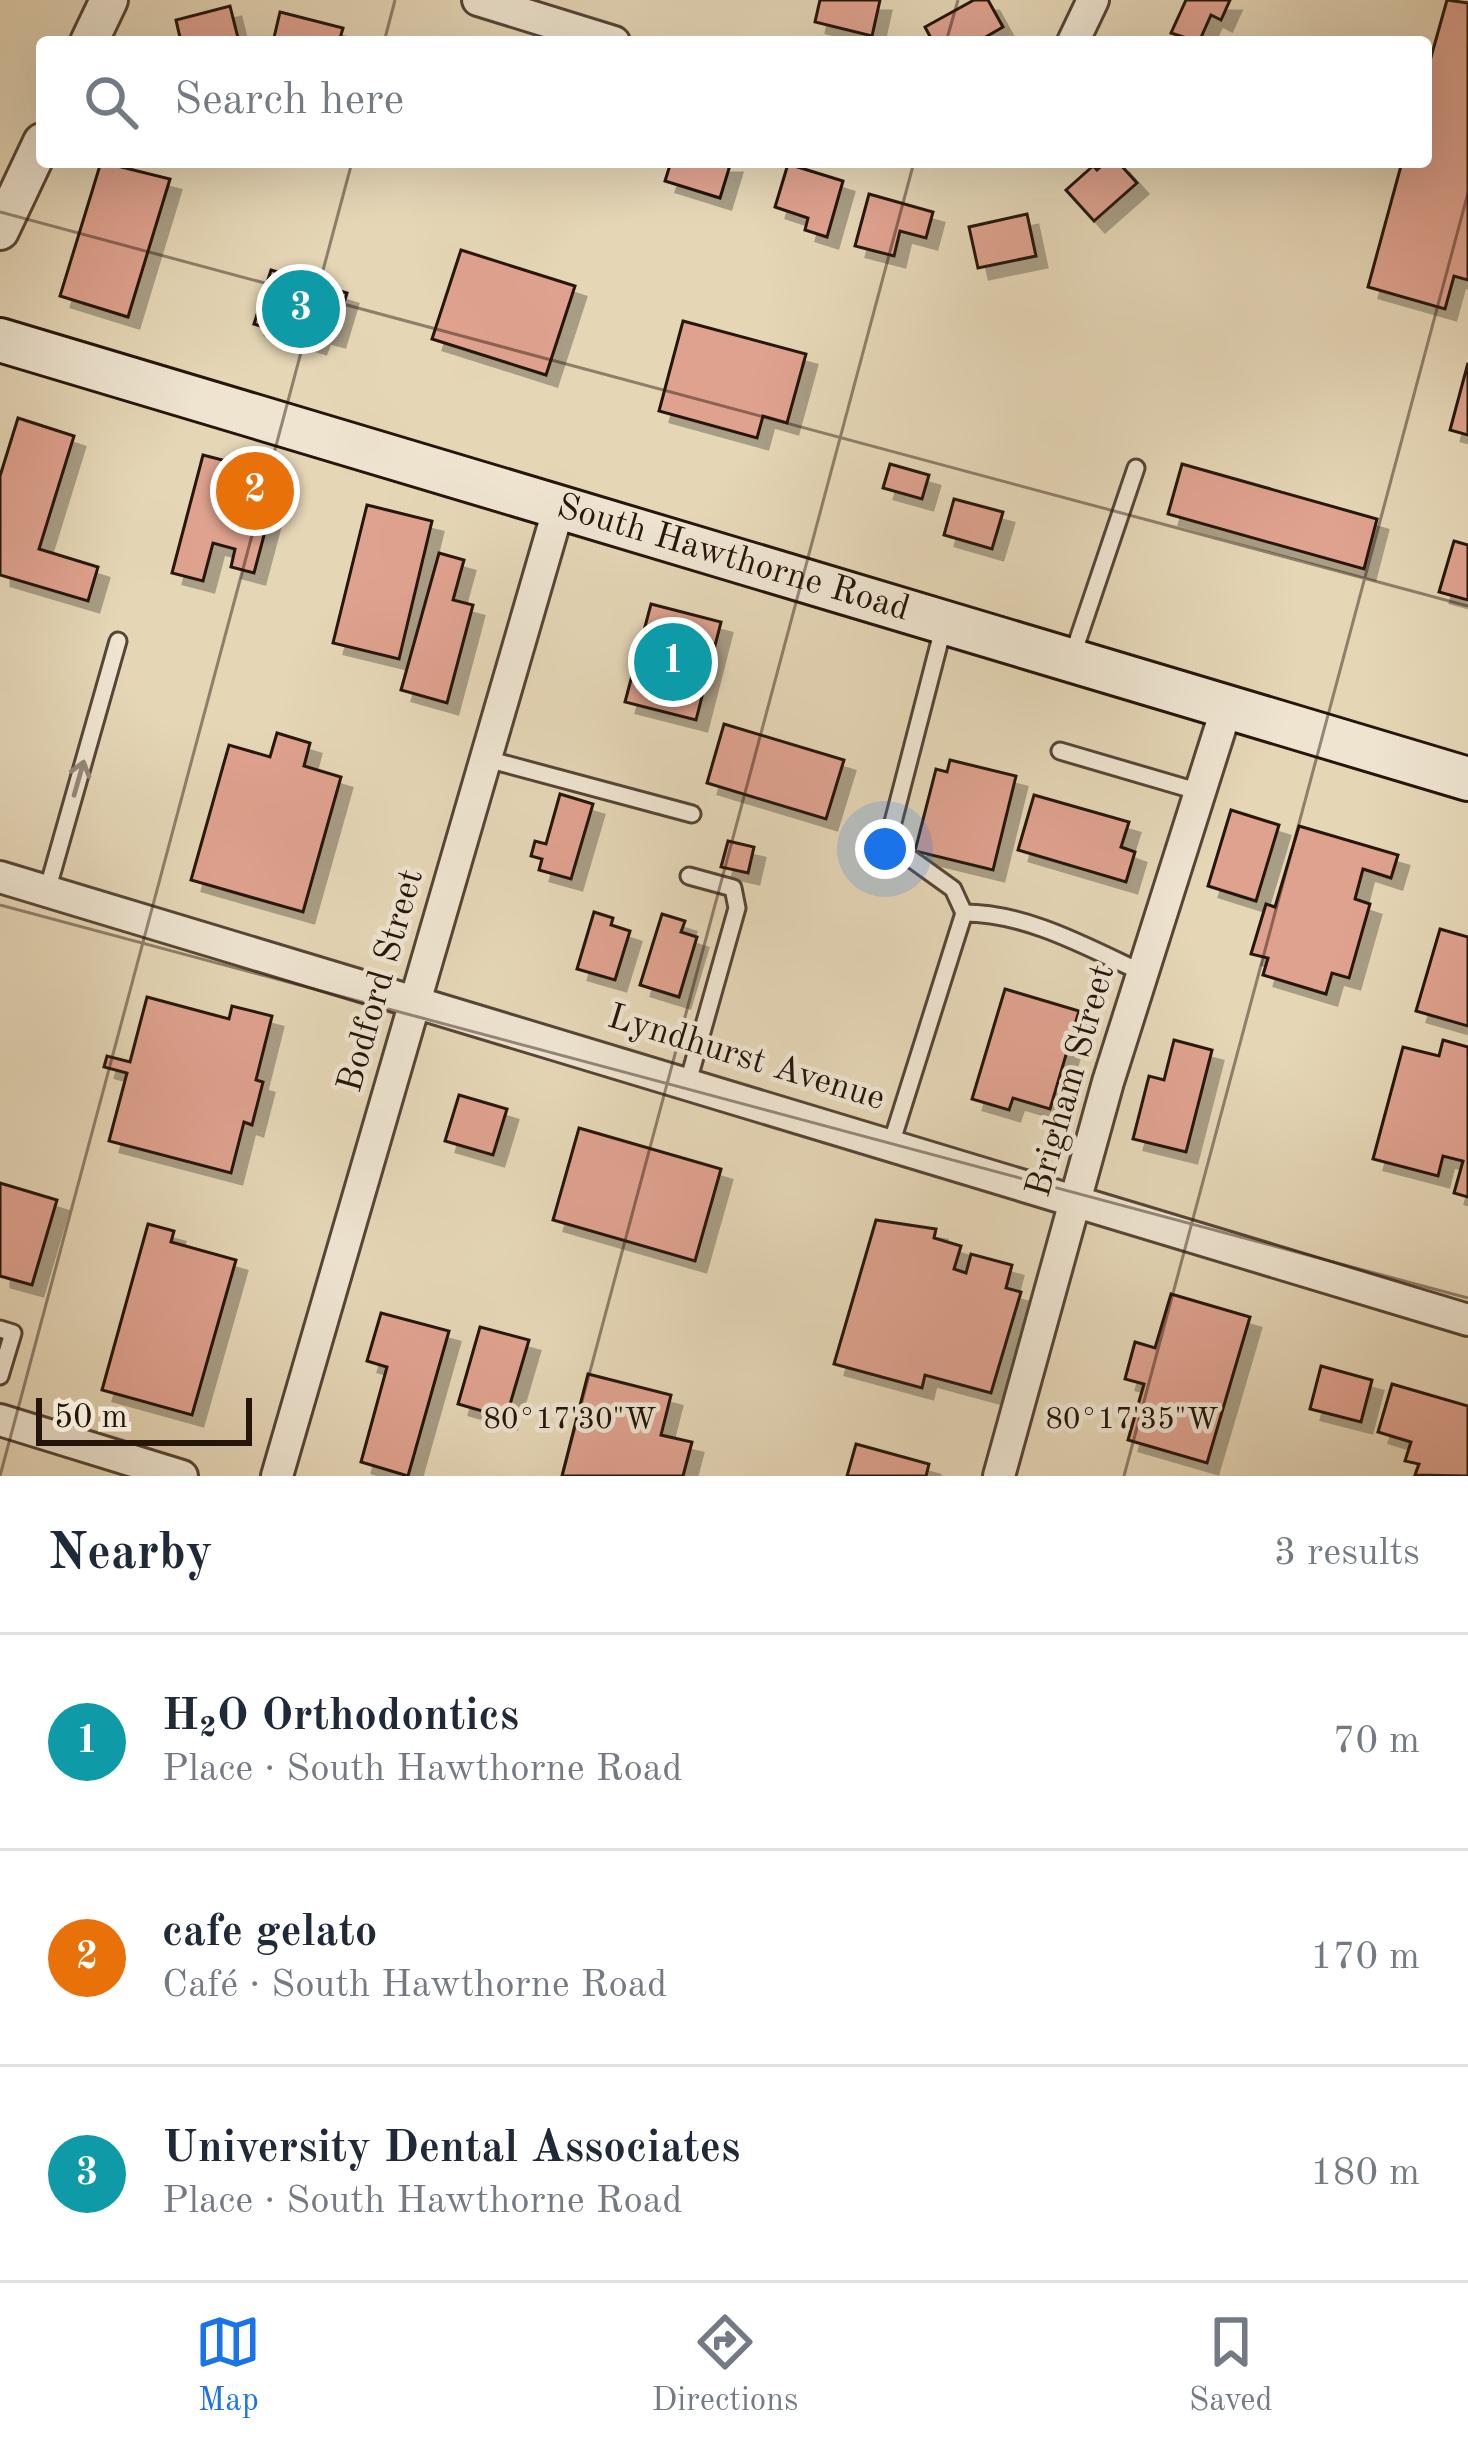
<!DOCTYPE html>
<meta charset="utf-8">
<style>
body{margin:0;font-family:"Old Standard TT",serif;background:#f6f6f7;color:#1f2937}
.scale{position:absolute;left:36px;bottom:30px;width:216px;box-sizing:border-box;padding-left:12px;border:6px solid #26150a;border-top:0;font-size:33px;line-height:42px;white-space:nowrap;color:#26150a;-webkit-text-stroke:9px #eee4d0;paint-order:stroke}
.you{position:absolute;left:885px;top:849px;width:42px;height:42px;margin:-30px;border:9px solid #fff;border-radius:50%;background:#1a73e8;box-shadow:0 0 0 18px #1a73e833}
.badge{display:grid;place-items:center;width:78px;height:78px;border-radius:50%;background:#1a73e8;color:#fff;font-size:39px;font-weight:700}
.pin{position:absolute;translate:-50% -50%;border:6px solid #fff;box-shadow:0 3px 12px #0006}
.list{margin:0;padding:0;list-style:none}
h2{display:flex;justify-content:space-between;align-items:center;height:156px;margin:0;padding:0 48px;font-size:51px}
h2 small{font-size:39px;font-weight:400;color:#747a83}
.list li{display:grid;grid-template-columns:78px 1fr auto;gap:36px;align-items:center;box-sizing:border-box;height:216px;padding:0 48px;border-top:3px solid #e0e1e3}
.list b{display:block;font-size:45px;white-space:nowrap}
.list p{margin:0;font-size:39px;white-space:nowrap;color:#747a83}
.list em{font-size:39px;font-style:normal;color:#747a83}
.icon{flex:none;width:66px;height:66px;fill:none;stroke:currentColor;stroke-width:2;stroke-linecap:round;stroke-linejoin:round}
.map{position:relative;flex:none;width:1468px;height:1476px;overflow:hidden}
.search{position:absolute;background:#fff;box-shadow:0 12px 48px #0002;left:36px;right:36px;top:36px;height:132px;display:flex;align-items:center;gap:30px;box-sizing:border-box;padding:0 42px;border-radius:12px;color:#747a83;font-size:45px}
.sheet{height:804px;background:#fff}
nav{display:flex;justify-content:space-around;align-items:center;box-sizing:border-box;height:168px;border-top:3px solid #e0e1e3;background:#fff;font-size:33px;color:#747a83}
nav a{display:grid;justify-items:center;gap:6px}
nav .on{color:#1a73e8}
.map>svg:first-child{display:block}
.building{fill:#dfa28f;stroke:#26150a;stroke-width:3;filter:url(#shadow)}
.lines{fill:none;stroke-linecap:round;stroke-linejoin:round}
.service-casing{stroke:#564535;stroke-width:21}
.minor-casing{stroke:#564535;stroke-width:36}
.tertiary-casing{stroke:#564535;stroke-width:42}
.secondary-casing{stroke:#26150a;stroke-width:48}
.service{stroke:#eee4d0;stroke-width:15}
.minor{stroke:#eee4d0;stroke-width:30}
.tertiary{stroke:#eee4d0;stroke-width:36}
.secondary{stroke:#eee4d0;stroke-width:42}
.oneway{stroke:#948777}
.ticks{fill:none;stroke:#26150a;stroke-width:3;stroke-opacity:0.45}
.labels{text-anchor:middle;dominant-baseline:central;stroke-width:9;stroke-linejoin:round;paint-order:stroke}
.street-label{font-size:36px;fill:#26150a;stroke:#eee4d0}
.ticks-label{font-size:30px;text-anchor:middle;fill:#26150a;stroke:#eee4d0;stroke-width:9;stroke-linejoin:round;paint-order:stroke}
</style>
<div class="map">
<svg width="1468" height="1476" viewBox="0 0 1468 1476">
<defs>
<filter id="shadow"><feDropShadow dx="11" dy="11" stdDeviation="0" flood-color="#0004"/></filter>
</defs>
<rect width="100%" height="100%" fill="#e5d6b6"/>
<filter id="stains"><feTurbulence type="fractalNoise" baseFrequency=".00167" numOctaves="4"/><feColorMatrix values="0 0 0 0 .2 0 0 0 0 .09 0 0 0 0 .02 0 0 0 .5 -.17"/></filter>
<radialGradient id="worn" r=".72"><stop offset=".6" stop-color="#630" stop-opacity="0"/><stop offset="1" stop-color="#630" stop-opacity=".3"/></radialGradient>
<g class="building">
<polygon points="820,0 880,0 872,36 815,22"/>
<polygon points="974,0 988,0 1003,27 977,42 933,42 925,27"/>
<polygon points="1186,0 1230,0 1221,20 1211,15 1199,42 1171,33"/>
<polygon points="1447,0 1468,3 1468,280 1454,276 1445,309 1368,287 1402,162 1426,162 1426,75"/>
<polygon points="230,6 239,42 181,42 176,20"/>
<polygon points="280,12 343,28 339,42 273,42"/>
<polygon points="101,162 170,179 128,317 60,296"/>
<polygon points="671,162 731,162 720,198 665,181"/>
<polygon points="1106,162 1118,162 1137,183 1094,221 1066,190 1093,166 1097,170"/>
<polygon points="788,164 843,181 827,237 805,230 808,218 775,207"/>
<polygon points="869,194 933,212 926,238 900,231 894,256 855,246"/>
<polygon points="1027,214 1036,256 978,268 969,227"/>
<polygon points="461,250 575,286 546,375 432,339"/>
<polygon points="271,270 347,293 334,336 319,332 315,343 254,324"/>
<polygon points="683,321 806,354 787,423 763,416 757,438 659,411"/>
<polygon points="1468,363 1468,435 1450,430"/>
<polygon points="18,418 74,436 39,549 98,567 88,601 0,575 0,476"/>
<polygon points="203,455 280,475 254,573 231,567 235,549 213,543 203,581 172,573"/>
<polygon points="890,464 929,475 922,499 883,488"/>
<polygon points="1182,464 1377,519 1364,569 1168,514"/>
<polygon points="954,499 1003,512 992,549 944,535"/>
<polygon points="367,505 432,521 399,659 333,643"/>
<polygon points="1454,541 1468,545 1468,600 1439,592"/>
<polygon points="439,553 464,560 453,600 473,605 447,703 401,690"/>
<polygon points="651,604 721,622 696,720 625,702"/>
<polygon points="724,724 844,760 826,819 707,783"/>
<polygon points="277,733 310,743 304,766 341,777 303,912 191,880 229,745 270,757"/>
<polygon points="950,760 1016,776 993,870 915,851 936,769 947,772"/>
<polygon points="560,794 593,804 571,879 539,870 542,859 531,856 535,841 546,844"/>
<polygon points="1034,795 1129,822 1121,847 1135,852 1126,882 1018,850"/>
<polygon points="1231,810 1279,825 1256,901 1208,886"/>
<polygon points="1299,826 1398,855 1391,878 1363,869 1355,899 1370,904 1349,978 1332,973 1326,994 1263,975 1268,958 1251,954 1266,904 1275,907"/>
<polygon points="728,841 754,847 748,873 721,867"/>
<polygon points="594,912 613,918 611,925 630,931 615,980 577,969"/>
<polygon points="662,914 685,921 681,932 697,937 679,997 640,985"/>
<polygon points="1440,929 1468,937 1468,1026 1416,1011"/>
<polygon points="1005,989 1079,1011 1050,1109 1013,1098 1009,1110 972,1099"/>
<polygon points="147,997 229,1019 232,1006 272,1016 256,1080 263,1082 252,1125 244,1122 231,1173 109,1141 127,1073 104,1067 107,1056 130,1062"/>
<polygon points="1174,1040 1212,1050 1186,1152 1133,1139 1149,1076 1164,1080"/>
<polygon points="1443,1040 1468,1047 1468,1197 1454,1193 1463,1161 1443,1156 1438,1176 1373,1159 1403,1047 1439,1056"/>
<polygon points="459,1095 507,1109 493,1155 445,1141"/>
<polygon points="579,1128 721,1169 695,1261 553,1220"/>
<polygon points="0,1183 57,1200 32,1285 0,1276"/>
<polygon points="876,1220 936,1229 934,1238 961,1246 954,1269 966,1273 971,1254 1012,1265 1006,1288 1021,1292 991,1393 925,1375 922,1388 834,1364"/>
<polygon points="148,1224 174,1231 171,1242 236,1260 192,1415 102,1390"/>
<polygon points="1171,1294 1250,1317 1207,1463 1128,1440 1144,1384 1125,1379 1135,1342 1155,1348"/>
<polygon points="381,1313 449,1331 408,1476 361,1462 387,1367 367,1361"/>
<polygon points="480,1327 529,1340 506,1418 458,1404"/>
<polygon points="1321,1366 1372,1380 1361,1422 1310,1409"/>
<polygon points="588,1374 671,1395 661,1435 692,1442 683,1476 562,1476"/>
<polygon points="1392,1384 1468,1406 1468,1476 1415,1475 1419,1464 1405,1461 1411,1442 1378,1432"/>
<polygon points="856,1444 929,1464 926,1476 847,1476"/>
</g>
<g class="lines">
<defs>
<g id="service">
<polyline points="944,625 892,826 896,848 953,889 964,913"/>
<polyline points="1071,660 1136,468"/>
<polyline points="1060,751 1200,792"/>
<polyline points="487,759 692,814"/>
<polyline points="47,891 118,641"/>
<polyline points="688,1082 737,908 733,888 689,876"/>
<path d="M 891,1144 L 964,913 C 1027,913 1087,947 1143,973"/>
<polyline points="0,1329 13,1333 0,1376"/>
</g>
<g id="minor">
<polyline points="478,0 614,42"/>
<polyline points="1073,42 1093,0"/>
<polyline points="0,877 1468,1320"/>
<polyline points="0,1420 182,1476"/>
<polyline points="277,1476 559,507"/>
<polyline points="999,1476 1108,1082 1226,710"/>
</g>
<g id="tertiary">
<polyline points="89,42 109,0"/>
<polyline points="0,231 42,142"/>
</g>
<g id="secondary">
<path id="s1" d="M 0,340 L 1468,779"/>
</g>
</defs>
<use href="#service" class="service-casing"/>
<use href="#minor" class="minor-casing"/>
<use href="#tertiary" class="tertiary-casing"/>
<use href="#secondary" class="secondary-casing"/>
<use href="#service" class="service"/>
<use href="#minor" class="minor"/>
<use href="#tertiary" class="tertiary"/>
<use href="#secondary" class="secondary"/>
</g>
<defs><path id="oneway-shaft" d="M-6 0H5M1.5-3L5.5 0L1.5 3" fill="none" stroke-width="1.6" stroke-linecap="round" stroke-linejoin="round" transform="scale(3)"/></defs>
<use class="oneway" href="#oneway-shaft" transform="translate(79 778) rotate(-74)"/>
<path class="ticks" d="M 384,42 L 395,0M 946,42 L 958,0M 0,212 L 1468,606M 0,905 L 1468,1298M 0,1476 L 352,162M 562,1476 L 914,162M 1124,1476 L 1468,193"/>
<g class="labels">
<g class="street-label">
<text stroke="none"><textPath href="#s1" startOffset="765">South Hawthorne Road</textPath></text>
<text transform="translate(382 981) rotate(-74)">Bodford Street</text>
<text transform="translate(746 1059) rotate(17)">Lyndhurst Avenue</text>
<text transform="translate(1072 1081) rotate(-74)">Brigham Street</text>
</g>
</g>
<g class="ticks-label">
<text x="570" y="1428">80°17'30"W</text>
<text x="1132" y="1428">80°17'35"W</text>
</g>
<rect width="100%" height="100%" filter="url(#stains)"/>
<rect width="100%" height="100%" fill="url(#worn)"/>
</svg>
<div class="scale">50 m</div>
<div class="you"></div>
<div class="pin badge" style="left:673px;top:662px;background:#0f9aa8">1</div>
<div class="pin badge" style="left:255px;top:491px;background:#e8710a">2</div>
<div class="pin badge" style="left:301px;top:309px;background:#0f9aa8">3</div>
<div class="search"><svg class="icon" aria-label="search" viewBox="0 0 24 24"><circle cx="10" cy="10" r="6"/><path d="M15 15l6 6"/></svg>Search here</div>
</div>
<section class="sheet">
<h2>Nearby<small>3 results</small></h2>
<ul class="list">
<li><span class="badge" style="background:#0f9aa8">1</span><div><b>H₂O Orthodontics</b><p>Place · South Hawthorne Road</p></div><em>70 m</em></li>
<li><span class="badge" style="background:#e8710a">2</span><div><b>cafe gelato</b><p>Café · South Hawthorne Road</p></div><em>170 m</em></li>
<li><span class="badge" style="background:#0f9aa8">3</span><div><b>University Dental Associates</b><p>Place · South Hawthorne Road</p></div><em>180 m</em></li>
</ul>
</section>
<nav>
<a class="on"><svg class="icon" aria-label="map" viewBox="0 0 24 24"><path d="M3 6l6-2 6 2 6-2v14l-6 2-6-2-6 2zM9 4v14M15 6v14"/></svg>Map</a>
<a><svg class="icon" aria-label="directions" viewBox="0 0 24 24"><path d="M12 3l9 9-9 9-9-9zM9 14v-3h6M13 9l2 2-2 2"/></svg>Directions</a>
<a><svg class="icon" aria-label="saved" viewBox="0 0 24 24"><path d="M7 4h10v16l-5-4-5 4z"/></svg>Saved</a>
</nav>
